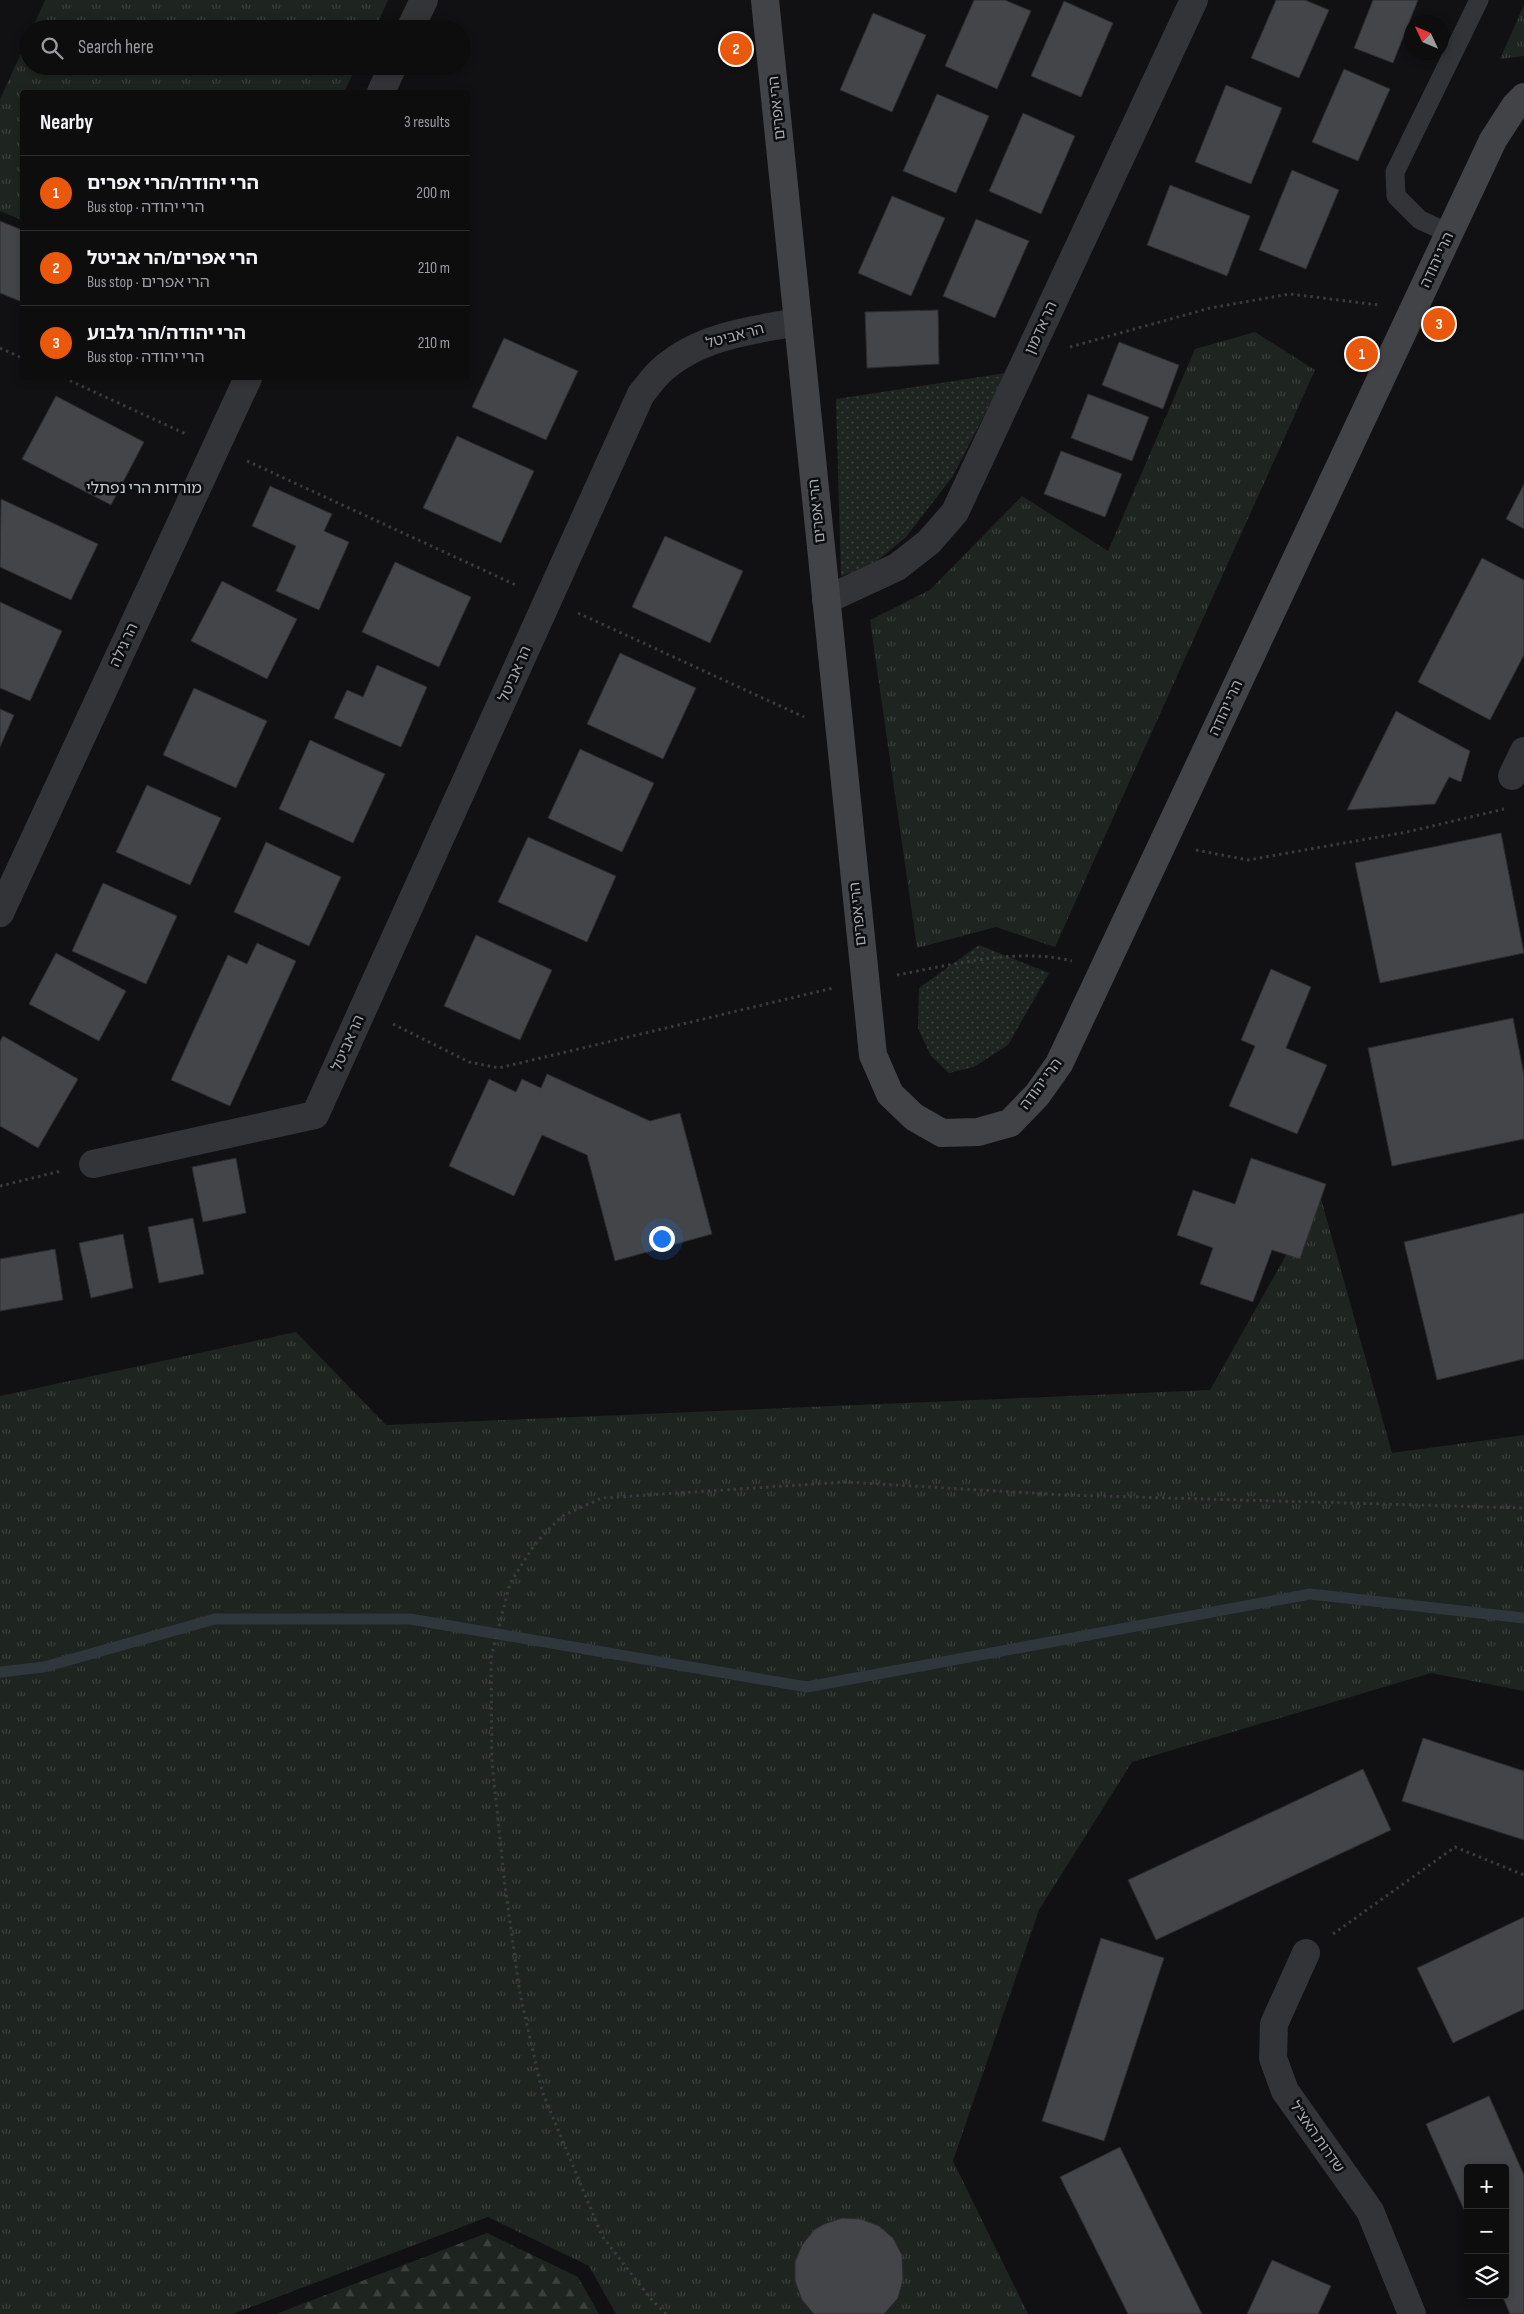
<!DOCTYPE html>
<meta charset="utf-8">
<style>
body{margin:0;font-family:"Sofia Sans Condensed","Noto Sans Hebrew",sans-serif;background:#1b1b1c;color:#f1f3f6}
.controls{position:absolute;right:15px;bottom:15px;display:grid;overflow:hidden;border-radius:5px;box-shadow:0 2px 8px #0003}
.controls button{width:45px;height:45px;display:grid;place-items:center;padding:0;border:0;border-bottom:1px solid #2d2d2e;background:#0d0d0e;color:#f1f3f6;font:25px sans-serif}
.compass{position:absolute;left:1404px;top:15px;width:45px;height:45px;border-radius:50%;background:#0d0d0e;box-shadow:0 2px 8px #0003;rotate:314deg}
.you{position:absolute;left:661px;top:1238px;width:18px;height:18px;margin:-12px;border:4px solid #fff;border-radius:50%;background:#1a73e8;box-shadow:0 0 0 8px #1a73e833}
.badge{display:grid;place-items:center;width:32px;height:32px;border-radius:50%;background:#ea580c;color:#fff;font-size:16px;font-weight:700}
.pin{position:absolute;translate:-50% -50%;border:2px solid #fff;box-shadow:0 1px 5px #0006}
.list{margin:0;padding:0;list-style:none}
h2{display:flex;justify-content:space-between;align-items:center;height:65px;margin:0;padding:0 20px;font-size:21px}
h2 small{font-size:16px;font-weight:400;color:#9a9c9e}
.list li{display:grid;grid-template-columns:32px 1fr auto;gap:15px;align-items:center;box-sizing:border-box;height:75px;padding:0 20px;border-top:1px solid #2d2d2e}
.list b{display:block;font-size:19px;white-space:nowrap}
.list p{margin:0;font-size:16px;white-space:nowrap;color:#9a9c9e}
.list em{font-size:16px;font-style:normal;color:#9a9c9e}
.icon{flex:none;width:28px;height:28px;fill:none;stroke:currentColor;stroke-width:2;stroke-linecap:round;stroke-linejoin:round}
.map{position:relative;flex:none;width:1524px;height:2314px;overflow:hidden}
.search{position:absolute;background:#0d0d0e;box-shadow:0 2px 8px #0003;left:20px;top:20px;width:450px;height:55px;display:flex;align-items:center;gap:12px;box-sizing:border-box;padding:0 18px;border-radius:28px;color:#9a9c9e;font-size:19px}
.panel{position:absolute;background:#0d0d0e;box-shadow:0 2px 8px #0003;left:20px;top:90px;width:450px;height:290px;border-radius:5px}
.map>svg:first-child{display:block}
.grass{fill:url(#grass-tufts)}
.forest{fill:url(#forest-firs)}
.park{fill:url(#park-dots)}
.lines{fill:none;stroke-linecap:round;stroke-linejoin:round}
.stream{stroke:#2f363c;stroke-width:11}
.building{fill:#444548;stroke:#2c2c2e}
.path{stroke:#393b3e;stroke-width:3;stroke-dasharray:2.5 4;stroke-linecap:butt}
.lane{stroke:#333437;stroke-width:19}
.street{stroke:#333437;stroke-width:28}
.secondary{stroke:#414347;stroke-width:28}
.labels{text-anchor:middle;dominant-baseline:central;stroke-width:5;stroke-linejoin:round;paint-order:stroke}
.street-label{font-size:15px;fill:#a5a9b1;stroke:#0c0d0e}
.neighbourhood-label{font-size:16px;fill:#c5c8ce;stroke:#0c0d0e}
</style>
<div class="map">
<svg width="1524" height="2314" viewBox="0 0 1524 2314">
<defs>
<pattern id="grass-tufts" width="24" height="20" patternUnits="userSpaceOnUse" patternTransform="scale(1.25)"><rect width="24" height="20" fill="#1e241f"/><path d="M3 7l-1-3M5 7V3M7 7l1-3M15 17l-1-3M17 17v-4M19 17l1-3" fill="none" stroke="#3c413d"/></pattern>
<pattern id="forest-firs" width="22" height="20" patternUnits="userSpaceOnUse" patternTransform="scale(1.25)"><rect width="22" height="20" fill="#1e241f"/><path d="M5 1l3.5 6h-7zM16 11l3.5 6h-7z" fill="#3c413d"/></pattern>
<pattern id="park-dots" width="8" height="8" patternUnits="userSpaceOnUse" patternTransform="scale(1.25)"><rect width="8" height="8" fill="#1e241f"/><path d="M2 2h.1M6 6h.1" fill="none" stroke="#3c413d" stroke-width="1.8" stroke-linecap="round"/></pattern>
</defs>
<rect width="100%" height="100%" fill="#111113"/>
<g class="grass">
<polygon points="45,0 388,0 375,29 32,29"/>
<polygon points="1524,5 1524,56 1500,59"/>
<polygon points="29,36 29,66 357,66 344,92 22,92 22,220 0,211 0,99"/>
<polygon points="1255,332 1315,370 1055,947 996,927 917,948 870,620 930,590 1022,496 1108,551 1195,349"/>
<polygon points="1320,1195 1392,1453 1524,1435 1524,1691 1431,1673 1132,1762 1039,1910 953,2161 1028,2314 616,2314 589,2266 488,2217 233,2314 0,2314 0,1396 296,1332 386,1425 1210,1390"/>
</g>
<polygon class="forest" points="487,2233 578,2277 599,2314 276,2314"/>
<g class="park">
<polygon points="1006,373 953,476 906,537 871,566 841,576 836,399"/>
<polygon points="979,945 1049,973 1008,1045 974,1067 949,1073 931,1056 918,1028 919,988"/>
</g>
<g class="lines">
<polyline class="stream" points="0,1672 44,1667 215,1619 410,1619 807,1687 1310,1594 1524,1618"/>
</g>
<g class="building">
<polygon points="974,0 1005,0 1031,11 997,89 945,66"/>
<polygon points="1276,0 1305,0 1329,10 1299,78 1251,58"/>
<polygon points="1373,0 1418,0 1393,63 1354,48"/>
<polygon points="1064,1 1113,23 1081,97 1031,76"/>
<polygon points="873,13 926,35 892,112 840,90"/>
<polygon points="1344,69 1390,89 1358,161 1312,142"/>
<polygon points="1226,85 1282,108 1251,184 1195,162"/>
<polygon points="937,94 989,116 956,193 903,171"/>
<polygon points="1023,113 1075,136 1041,214 989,191"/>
<polygon points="1292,170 1339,190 1306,269 1259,250"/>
<polygon points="1170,185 1250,216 1227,276 1147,245"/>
<polygon points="892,196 945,218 911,296 858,273"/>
<polygon points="976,219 1029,241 995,318 943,296"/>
<polygon points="0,221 22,230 22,302 0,293"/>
<polygon points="938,310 939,364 867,368 865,312"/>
<polygon points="504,338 578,371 546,440 472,407"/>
<polygon points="1119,342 1179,365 1163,409 1102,385"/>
<polygon points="1088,394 1149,417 1132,461 1071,438"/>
<polygon points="56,396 144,442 111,505 22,459"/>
<polygon points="457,436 534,471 501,543 423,508"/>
<polygon points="1061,451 1122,474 1105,517 1044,494"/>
<polygon points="1524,484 1524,529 1506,519"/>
<polygon points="270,486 332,514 324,531 349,542 319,610 276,591 296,546 252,526"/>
<polygon points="1,499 98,544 71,600 0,567"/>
<polygon points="665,536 743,571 710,643 632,607"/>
<polygon points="1482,558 1524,580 1524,655 1490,720 1418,682"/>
<polygon points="395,562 471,597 439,667 362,632"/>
<polygon points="222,581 297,619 267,679 191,641"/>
<polygon points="0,602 62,631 30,701 0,688"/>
<polygon points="620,653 696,688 663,759 587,724"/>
<polygon points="377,665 427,687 401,747 334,718 347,690 363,697"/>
<polygon points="194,688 267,721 236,788 163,755"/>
<polygon points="0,709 14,715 0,747"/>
<polygon points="1396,711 1470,751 1461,782 1449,777 1435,804 1347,810"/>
<polygon points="310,740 385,774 353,843 279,809"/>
<polygon points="580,749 654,783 622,852 548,818"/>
<polygon points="147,785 221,818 190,885 116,852"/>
<polygon points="1501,833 1524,953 1380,983 1355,863"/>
<polygon points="528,837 616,876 587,942 498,902"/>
<polygon points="266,842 341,877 309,946 234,912"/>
<polygon points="103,883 177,916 146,984 72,951"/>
<polygon points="476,935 552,970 520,1040 444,1006"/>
<polygon points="257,943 296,961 230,1106 171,1080 228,955 247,964"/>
<polygon points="56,953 126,991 99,1041 29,1004"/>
<polygon points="1271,969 1311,987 1286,1048 1327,1065 1297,1134 1229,1106 1255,1046 1241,1040"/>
<polygon points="1513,1018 1524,1075 1524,1139 1392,1166 1368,1048"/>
<polygon points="3,1036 78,1079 38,1148 0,1126 0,1041"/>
<polygon points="547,1074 650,1121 680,1113 712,1234 615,1261 587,1155 542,1135 514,1196 449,1166 489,1079 516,1092 522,1079 541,1088"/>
<polygon points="236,1158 246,1213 203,1222 192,1167"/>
<polygon points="1251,1158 1326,1184 1300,1259 1272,1250 1253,1302 1200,1284 1213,1248 1177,1235 1193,1190 1235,1204"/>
<polygon points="1524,1213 1524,1359 1437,1380 1404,1242"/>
<polygon points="193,1218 204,1274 159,1283 148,1227"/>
<polygon points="123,1234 133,1288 91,1298 79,1243"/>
<polygon points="55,1249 63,1300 0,1311 0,1259"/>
<polygon points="1423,1738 1524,1771 1524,1840 1402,1801"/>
<polygon points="1363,1769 1391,1830 1156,1940 1128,1880"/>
<polygon points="1524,1917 1524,2009 1453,2043 1417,1968"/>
<polygon points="1101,1938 1164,1958 1104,2141 1042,2121"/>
<polygon points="1489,2096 1524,2175 1524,2314 1510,2314 1502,2295 1505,2295 1505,2168 1468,2168 1468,2219 1426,2124"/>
<polygon points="1120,2147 1202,2314 1128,2314 1060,2177"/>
<polygon points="842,2218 861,2219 879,2226 893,2238 902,2255 903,2280 898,2298 884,2314 814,2314 802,2300 795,2281 795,2262 802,2245 814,2230 824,2224"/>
<polygon points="1272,2260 1331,2286 1318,2314 1247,2314"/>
</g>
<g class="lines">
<g class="path">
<polyline points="1070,347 1210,308 1290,294 1379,305"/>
<polyline points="0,348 22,358"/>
<polyline points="64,378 186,434"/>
<polyline points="247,461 518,586"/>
<polyline points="578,613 804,717"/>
<polyline points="1196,850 1248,860 1407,832 1504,809"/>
<path d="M 897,975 C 952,965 1018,947 1072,961"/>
<polyline points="393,1024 469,1062 499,1068 833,988"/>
<polyline points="0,1186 61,1171"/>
<polyline points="1333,1934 1455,1847 1524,1875"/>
<polyline points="666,2314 650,2298 602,2236 542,2091 520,1994 505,1886 492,1763 491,1658 510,1583 535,1544 562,1516 602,1498 845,1482 1064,1495 1524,1508"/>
</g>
<polyline class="lane" points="1449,233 1420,220 1396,196 1395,172 1479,0"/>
<g class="street">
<polyline points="410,29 424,0"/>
<polyline points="381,92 393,66"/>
<polyline points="826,600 897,567 929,542 955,512 1194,0"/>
<polyline points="1512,776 1524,751"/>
<polyline points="0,913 248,378"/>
<path d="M 93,1164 L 315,1115 L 641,394 C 648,386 655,375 664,368 C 701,336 752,330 798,322"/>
<polyline points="1306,1953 1274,2024 1273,2058 1285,2091 1370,2211 1412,2314"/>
</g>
<polyline class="secondary" points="765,0 873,1055 890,1094 914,1117 942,1133 978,1132 1010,1123 1037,1095 1059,1064 1493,140 1515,106 1524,97"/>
</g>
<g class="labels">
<g class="street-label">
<text transform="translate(777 108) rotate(-96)">הרי אפרים</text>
<text transform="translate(1437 260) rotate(-65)">הרי יהודה</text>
<text transform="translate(1041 328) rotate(-65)">הר אדמון</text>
<text transform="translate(735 336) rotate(-15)">הר אביטל</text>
<text transform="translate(817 511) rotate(-96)">הרי אפרים</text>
<text transform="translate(124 645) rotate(-65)">הר גילה</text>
<text transform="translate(515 674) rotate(-66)">הר אביטל</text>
<text transform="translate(1226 708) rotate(-65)">הרי יהודה</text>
<text transform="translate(858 914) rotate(-96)">הרי אפרים</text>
<text transform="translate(348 1043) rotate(-66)">הר אביטל</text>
<text transform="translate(1041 1084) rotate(-53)">הרי יהודה</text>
<text transform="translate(1317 2137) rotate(55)">שדרות האצ"ל</text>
</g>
<g class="neighbourhood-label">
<text x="144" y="488">מורדות הרי נפתלי</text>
</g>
</g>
</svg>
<div class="controls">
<button>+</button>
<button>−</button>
<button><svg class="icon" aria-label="layers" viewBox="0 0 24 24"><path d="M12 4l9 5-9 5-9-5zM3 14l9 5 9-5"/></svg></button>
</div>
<svg class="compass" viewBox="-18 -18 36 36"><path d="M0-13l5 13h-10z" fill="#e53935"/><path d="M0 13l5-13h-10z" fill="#9a9c9e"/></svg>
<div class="you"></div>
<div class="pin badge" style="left:1362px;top:354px">1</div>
<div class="pin badge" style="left:736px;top:49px">2</div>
<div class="pin badge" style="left:1439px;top:324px">3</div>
<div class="search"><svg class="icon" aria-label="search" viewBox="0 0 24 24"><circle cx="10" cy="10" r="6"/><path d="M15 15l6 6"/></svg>Search here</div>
<section class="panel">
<h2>Nearby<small>3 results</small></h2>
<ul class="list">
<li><span class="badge">1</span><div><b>הרי יהודה/הרי אפרים</b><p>Bus stop · הרי יהודה</p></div><em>200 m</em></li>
<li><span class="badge">2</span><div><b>הרי אפרים/הר אביטל</b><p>Bus stop · הרי אפרים</p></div><em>210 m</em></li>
<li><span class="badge">3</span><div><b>הרי יהודה/הר גלבוע</b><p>Bus stop · הרי יהודה</p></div><em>210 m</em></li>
</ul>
</section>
</div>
